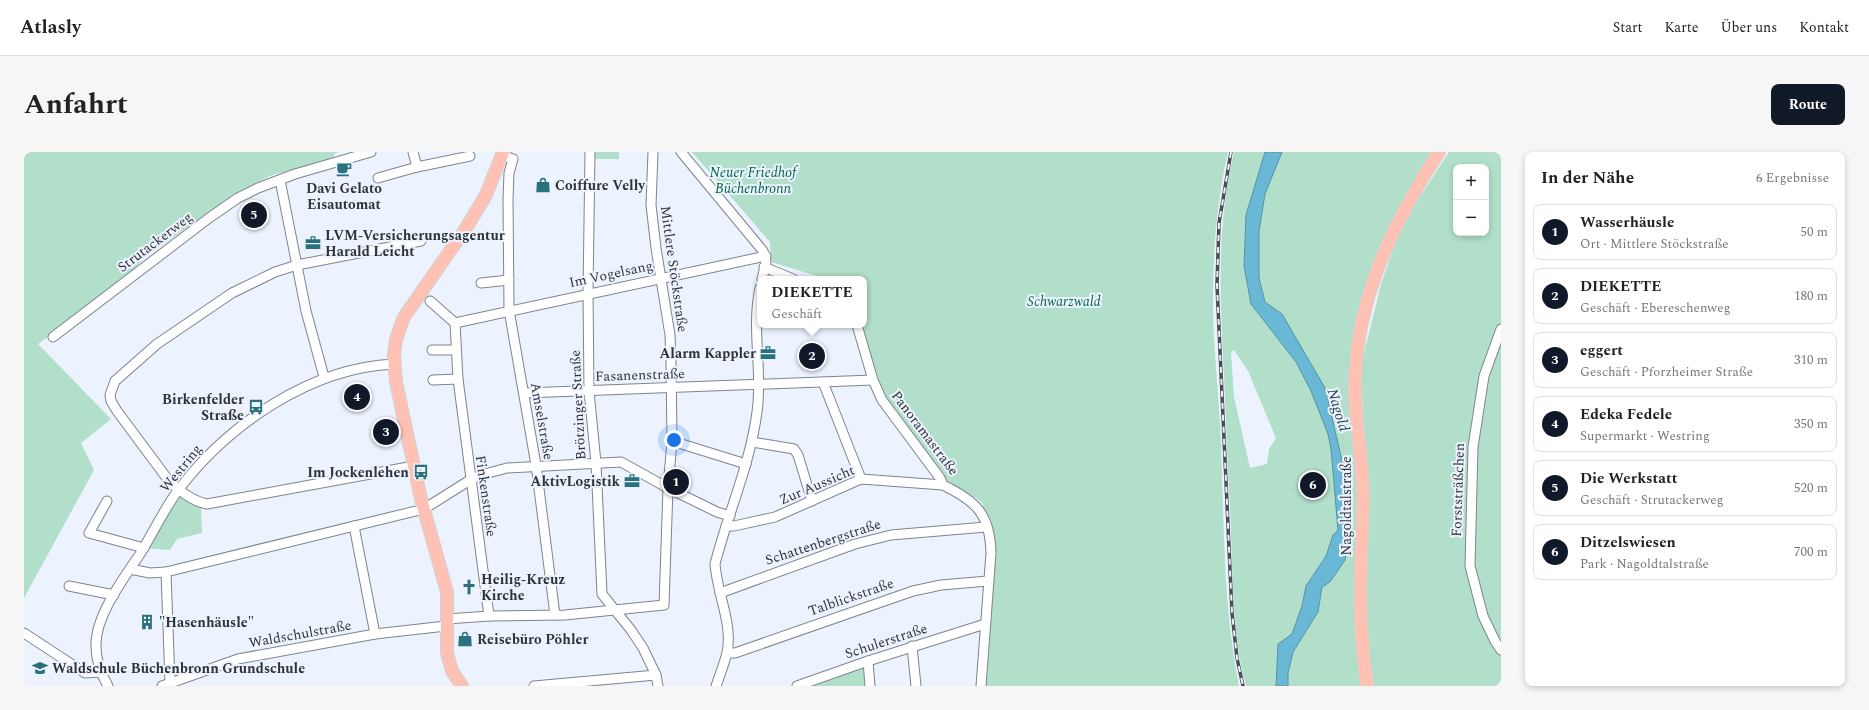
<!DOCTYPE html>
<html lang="de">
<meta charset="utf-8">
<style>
body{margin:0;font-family:Spectral,serif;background:#f6f6f6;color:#222}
.controls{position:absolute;right:12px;top:12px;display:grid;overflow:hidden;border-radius:8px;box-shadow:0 2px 6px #0003}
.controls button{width:36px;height:36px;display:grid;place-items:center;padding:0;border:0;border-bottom:1px solid #e0e0e0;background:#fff;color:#222;font:20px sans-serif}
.you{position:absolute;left:650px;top:288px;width:14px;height:14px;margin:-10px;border:3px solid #fff;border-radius:50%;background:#1a73e8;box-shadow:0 0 0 6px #1a73e833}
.badge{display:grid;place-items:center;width:26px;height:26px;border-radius:50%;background:#111827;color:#fff;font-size:13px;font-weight:700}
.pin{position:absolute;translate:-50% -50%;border:2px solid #fff;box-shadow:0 1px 4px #0006}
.popup{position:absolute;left:733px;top:124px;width:110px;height:52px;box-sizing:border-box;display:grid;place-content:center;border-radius:8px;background:#fff;filter:drop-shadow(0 1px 3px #0005);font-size:13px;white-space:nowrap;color:#767676}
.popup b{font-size:15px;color:#222}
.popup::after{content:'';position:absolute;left:50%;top:100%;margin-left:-8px;border:8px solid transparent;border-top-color:#fff}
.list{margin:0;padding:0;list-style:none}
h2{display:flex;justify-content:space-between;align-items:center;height:52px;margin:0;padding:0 16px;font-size:17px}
h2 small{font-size:13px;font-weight:400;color:#767676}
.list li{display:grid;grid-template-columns:26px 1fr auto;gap:12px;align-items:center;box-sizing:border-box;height:56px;margin:0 8px 8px;padding:0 8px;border:1px solid #e0e0e0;border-radius:8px}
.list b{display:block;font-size:15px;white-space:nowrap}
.list p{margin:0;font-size:13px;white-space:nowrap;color:#767676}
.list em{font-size:13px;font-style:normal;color:#767676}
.map{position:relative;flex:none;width:1477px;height:534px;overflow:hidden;border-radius:8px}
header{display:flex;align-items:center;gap:24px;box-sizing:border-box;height:56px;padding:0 20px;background:#fff;border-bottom:1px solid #e0e0e0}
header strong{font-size:19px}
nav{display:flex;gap:22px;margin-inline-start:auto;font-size:14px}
.intro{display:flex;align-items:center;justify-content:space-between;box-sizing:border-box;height:96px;padding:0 24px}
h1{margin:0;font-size:28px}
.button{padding:10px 18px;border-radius:8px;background:#111827;color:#fff;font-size:14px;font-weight:700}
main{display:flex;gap:24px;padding:0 24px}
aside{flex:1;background:#fff;border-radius:8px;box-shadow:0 2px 6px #0003}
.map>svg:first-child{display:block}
.green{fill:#b1dfc9;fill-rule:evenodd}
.water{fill:#69b8d5;stroke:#5890a5}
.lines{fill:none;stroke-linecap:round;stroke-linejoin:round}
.minor-casing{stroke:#7e848e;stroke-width:11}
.major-casing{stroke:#d1d2d3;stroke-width:14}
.minor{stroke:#fff;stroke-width:9}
.major{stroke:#fec1b3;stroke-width:12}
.rail-casing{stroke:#4a4e53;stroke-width:3.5}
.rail{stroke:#ecf3fe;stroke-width:2;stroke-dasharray:6;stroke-linecap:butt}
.labels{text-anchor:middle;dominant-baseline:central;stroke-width:4;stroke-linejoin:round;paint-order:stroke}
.park-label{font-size:14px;font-style:italic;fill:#006547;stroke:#ecf3fe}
.poi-label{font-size:14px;font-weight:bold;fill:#2f3236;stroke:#ecf3fe;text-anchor:start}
.street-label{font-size:14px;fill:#2f3236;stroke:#ecf3fe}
.water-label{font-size:15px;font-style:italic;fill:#1a3f4c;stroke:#ecf3fe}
</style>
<header>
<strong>Atlasly</strong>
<nav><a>Start</a><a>Karte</a><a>Über uns</a><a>Kontakt</a></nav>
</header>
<div class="intro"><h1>Anfahrt</h1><a class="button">Route</a></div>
<main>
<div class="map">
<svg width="1477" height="534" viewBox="0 0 1477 534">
<rect width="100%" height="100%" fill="#ecf3fe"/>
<g class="green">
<polygon points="0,0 315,0 310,2 310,7 248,23 215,39 121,105 102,125 61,158 14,192 87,267 57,291 70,318 0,446"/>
<rect x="566" y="0" width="29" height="7"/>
<path d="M 668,0 L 1204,0 C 1193,48 1189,98 1189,147 C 1189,195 1195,242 1197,290 C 1200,371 1199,454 1215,534 L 959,534 L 969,390 L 958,350 L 921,327 L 862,247 L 836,173 L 840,173 L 840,127 L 803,127 L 747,110 L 746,90 Z"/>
<path d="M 1210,0 L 1241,0 L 1222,63 L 1220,114 L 1227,152 L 1272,210 L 1287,239 L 1304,282 L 1307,297 L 1314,378 L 1309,383 L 1302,404 L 1282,434 L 1278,454 L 1268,482 L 1254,492 L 1252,534 L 1222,534 C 1207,480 1209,413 1206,356 C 1203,312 1202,268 1200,223 C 1196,145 1192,77 1210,0 ZM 1210,198 L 1224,219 L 1252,286 L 1245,297 L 1243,312 L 1226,316 L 1210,245 L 1207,200 Z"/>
<polygon points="1258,0 1409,0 1338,160 1333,309 1340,534 1264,534 1264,521 1269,500 1294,460 1298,435 1306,430 1327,371 1327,347 1308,267 1281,203 1258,162 1241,150 1235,126 1235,79 1241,42"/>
<path d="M 1425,0 L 1477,0 L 1477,534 L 1347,534 L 1342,473 L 1341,424 L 1345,344 L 1337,228 L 1339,205 L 1357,132 L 1371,91 L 1386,60 ZM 1432,15 L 1462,15 L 1462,81 L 1432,81 Z"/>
<polygon points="154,338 177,351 178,381 153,387 146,398 120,396"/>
<polygon points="842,511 844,534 779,534"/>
</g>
<polygon class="water" points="1241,0 1258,0 1241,42 1235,79 1235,126 1241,150 1258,162 1301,236 1327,347 1327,371 1321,408 1306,430 1298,435 1294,460 1269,500 1264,521 1264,534 1252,534 1254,492 1268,482 1278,454 1282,434 1302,404 1309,383 1314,378 1307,297 1304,282 1287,239 1272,210 1227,152 1220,114 1222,63"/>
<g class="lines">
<defs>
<g id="minor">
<polyline points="389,0 393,15 446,4"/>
<polyline points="566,0 564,141 565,239 572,311 578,442 607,478 619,496 632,523 634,534"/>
<polyline points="657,0 739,99 742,110 738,127"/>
<polyline points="478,3 489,7 485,21 484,47 485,158 512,313 531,463"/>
<polyline points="354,26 393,15"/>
<polyline points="256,28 282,159 300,225"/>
<polyline points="740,115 769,127"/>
<polyline points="457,131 485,128"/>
<polyline points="406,149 431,171 434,227 465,464"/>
<polyline points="431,171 742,104"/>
<path d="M 833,173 L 849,228 L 858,248 L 916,326 L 919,333 C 952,349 966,362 967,401 L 957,534"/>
<polyline points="1477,177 1460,224 1449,295 1446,414 1459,464 1471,489 1477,498"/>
<polyline points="29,185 185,66 214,46 234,36 271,22 347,0"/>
<polyline points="408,198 432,198"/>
<polyline points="409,228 434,227"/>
<polyline points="799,230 837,327"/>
<polyline points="500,241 849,228"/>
<polyline points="648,289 722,312"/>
<polyline points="728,290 770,297 774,303 788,349"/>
<path d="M 390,314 L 183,352 C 168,349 156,339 145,329 L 93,259 L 87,249 L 86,243 L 91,229 L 133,192 L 208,141 L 251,120 L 273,113 L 397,89"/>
<polyline points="83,349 65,381 120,396"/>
<polyline points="330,374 351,482"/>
<polyline points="702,374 710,374 751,365 837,327 919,333"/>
<polyline points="106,417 126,421 142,420 400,357 446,328 457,323 483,316 597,310 644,336 693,360 706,364"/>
<polyline points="142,420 146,531"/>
<polyline points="45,434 90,443"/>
<polyline points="696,441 831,392 867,383 962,375"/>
<polyline points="423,467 465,464 541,463 640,453 644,336 648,289 647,210 646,183 632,96 627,53 629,0"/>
<polyline points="0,481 61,521 77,520"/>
<polyline points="888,494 892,534"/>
<polyline points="703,501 711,501 889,439 917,433 964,429"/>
<polyline points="844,509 846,534"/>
<path d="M 84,534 C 77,522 72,508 72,494 C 71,464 100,426 116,402 C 129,381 140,357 155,337 C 205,272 286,216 370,212"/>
<polyline points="138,534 214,507 351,482 422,474"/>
<polyline points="510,534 632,523"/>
<path d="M 692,534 C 696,523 700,512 703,501 C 709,471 693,442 691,412 C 704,361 726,313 733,260 C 739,220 727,176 736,136"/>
<polyline points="773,534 844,509 961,472"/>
</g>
<g id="major">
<polyline points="438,534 428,519 423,501 423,440 397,347 372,230 370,203 372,187 380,165 442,76 462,43 479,0"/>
<path d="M 1343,534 C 1340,510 1337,486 1337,462 C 1335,423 1339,383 1339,344 C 1339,306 1330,268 1331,230 C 1333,144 1369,71 1415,0"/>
</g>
</defs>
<use href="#minor" class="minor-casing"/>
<use href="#major" class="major-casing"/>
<use href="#minor" class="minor"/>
<use href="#major" class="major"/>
<defs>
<polyline id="rail" points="1207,0 1195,71 1193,133 1208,461 1213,506 1219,534"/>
</defs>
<use href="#rail" class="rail-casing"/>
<use href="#rail" class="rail"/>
</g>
<defs>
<symbol id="cafe-bare" viewBox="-9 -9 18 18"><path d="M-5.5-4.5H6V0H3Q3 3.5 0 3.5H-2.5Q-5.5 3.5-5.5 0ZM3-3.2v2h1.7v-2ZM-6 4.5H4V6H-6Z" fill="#2a717e" stroke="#ecf3fe" stroke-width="2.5" paint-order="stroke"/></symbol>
<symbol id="shop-bare" viewBox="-9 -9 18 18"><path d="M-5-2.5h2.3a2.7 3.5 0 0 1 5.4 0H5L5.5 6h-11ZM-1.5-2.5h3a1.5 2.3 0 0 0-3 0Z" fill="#2a717e" stroke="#ecf3fe" stroke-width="2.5" paint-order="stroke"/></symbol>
<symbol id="office-bare" viewBox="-9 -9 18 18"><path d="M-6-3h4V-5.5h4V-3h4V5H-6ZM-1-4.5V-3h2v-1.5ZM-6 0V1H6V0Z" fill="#2a717e" stroke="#ecf3fe" stroke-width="2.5" paint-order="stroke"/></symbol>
<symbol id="bus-bare" viewBox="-9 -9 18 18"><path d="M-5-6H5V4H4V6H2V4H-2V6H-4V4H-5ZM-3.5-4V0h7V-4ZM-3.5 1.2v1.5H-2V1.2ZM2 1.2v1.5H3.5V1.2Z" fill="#2a717e" stroke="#ecf3fe" stroke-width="2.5" paint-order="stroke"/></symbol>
<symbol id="church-bare" viewBox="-9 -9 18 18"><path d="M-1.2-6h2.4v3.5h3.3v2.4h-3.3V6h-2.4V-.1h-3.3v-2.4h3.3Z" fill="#2a717e" stroke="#ecf3fe" stroke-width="2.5" paint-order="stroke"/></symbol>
<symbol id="building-bare" viewBox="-9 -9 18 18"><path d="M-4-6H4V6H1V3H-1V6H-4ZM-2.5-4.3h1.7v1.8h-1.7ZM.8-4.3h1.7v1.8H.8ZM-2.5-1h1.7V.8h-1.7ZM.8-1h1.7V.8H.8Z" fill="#2a717e" stroke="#ecf3fe" stroke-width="2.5" paint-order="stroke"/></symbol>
<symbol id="school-bare" viewBox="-9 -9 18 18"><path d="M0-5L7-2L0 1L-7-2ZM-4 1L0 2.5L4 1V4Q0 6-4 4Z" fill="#2a717e" stroke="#ecf3fe" stroke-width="2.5" paint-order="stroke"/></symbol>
</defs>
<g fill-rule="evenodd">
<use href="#cafe-bare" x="309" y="6" width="22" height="22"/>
<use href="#shop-bare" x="508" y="22" width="22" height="22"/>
<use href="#office-bare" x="278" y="80" width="22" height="22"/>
<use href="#office-bare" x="733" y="190" width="22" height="22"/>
<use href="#bus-bare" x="221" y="244" width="22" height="22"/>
<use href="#bus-bare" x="386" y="309" width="22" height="22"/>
<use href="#office-bare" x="597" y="318" width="22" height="22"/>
<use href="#church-bare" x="434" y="424" width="22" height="22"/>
<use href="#building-bare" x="112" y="459" width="22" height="22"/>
<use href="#shop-bare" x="430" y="476" width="22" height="22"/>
<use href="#school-bare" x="5" y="505" width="22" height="22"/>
</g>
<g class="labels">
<g class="park-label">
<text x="729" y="20">Neuer Friedhof<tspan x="729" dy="16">Büchenbronn</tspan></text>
<text x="1040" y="149">Schwarzwald</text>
</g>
<g class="poi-label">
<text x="531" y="33">Coiffure Velly</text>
<text x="320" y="36" text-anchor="middle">Davi Gelato<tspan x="320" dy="16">Eisautomat</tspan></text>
<text x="301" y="83">LVM-Versicherungsagentur<tspan x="301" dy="16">Harald Leicht</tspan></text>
<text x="732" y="201" text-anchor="end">Alarm Kappler</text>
<text x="220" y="247" text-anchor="end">Birkenfelder<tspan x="220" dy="16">Straße</tspan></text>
<text x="385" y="320" text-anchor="end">Im Jockenlehen</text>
<text x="596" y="329" text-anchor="end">AktivLogistik</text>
<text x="457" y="427">Heilig-Kreuz<tspan x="457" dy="16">Kirche</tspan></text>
<text x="135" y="470">"Hasenhäusle"</text>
<text x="453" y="487">Reisebüro Pöhler</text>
<text x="28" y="516">Waldschule Büchenbronn Grundschule</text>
</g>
<g class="street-label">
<text transform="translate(131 90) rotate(-37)">Strutackerweg</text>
<text transform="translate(650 117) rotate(82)">Mittlere Stöckstraße</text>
<text transform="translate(587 122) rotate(-12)">Im Vogelsang</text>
<text transform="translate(616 223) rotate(-2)">Fasanenstraße</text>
<text transform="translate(554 253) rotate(-93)">Brötzinger Straße</text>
<text transform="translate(518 269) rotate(80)">Amselstraße</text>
<text transform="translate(901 281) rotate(53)">Panoramastraße</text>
<text transform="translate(157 316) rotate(-51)">Westring</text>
<text transform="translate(793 333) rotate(-23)">Zur Aussicht</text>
<text transform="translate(1434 338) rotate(-88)">Forststräßchen</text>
<text transform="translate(462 344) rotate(82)">Finkenstraße</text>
<text transform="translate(1322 354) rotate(-90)">Nagoldtalstraße</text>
<text transform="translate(799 390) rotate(-18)">Schattenbergstraße</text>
<text transform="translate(827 445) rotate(-19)">Talblickstraße</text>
<text transform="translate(276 482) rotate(-10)">Waldschulstraße</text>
<text transform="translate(862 489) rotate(-18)">Schulerstraße</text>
</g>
<g class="water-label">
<text transform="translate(1314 258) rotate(73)">Nagold</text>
</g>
</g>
</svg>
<div class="controls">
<button>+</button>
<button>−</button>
</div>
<div class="you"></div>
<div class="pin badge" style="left:652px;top:330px">1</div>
<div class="pin badge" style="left:788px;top:204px">2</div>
<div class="popup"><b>DIEKETTE</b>Geschäft</div>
<div class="pin badge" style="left:362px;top:280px">3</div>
<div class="pin badge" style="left:333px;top:245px">4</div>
<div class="pin badge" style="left:230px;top:63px">5</div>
<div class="pin badge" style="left:1289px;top:333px">6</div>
</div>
<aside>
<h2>In der Nähe<small>6 Ergebnisse</small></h2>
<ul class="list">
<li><span class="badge">1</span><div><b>Wasserhäusle</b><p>Ort · Mittlere Stöckstraße</p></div><em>50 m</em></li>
<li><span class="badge">2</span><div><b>DIEKETTE</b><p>Geschäft · Ebereschenweg</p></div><em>180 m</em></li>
<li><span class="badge">3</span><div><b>eggert</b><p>Geschäft · Pforzheimer Straße</p></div><em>310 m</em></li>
<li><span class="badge">4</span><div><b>Edeka Fedele</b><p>Supermarkt · Westring</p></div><em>350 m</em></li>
<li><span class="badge">5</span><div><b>Die Werkstatt</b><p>Geschäft · Strutackerweg</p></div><em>520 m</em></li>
<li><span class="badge">6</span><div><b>Ditzelswiesen</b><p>Park · Nagoldtalstraße</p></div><em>700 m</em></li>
</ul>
</aside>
</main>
